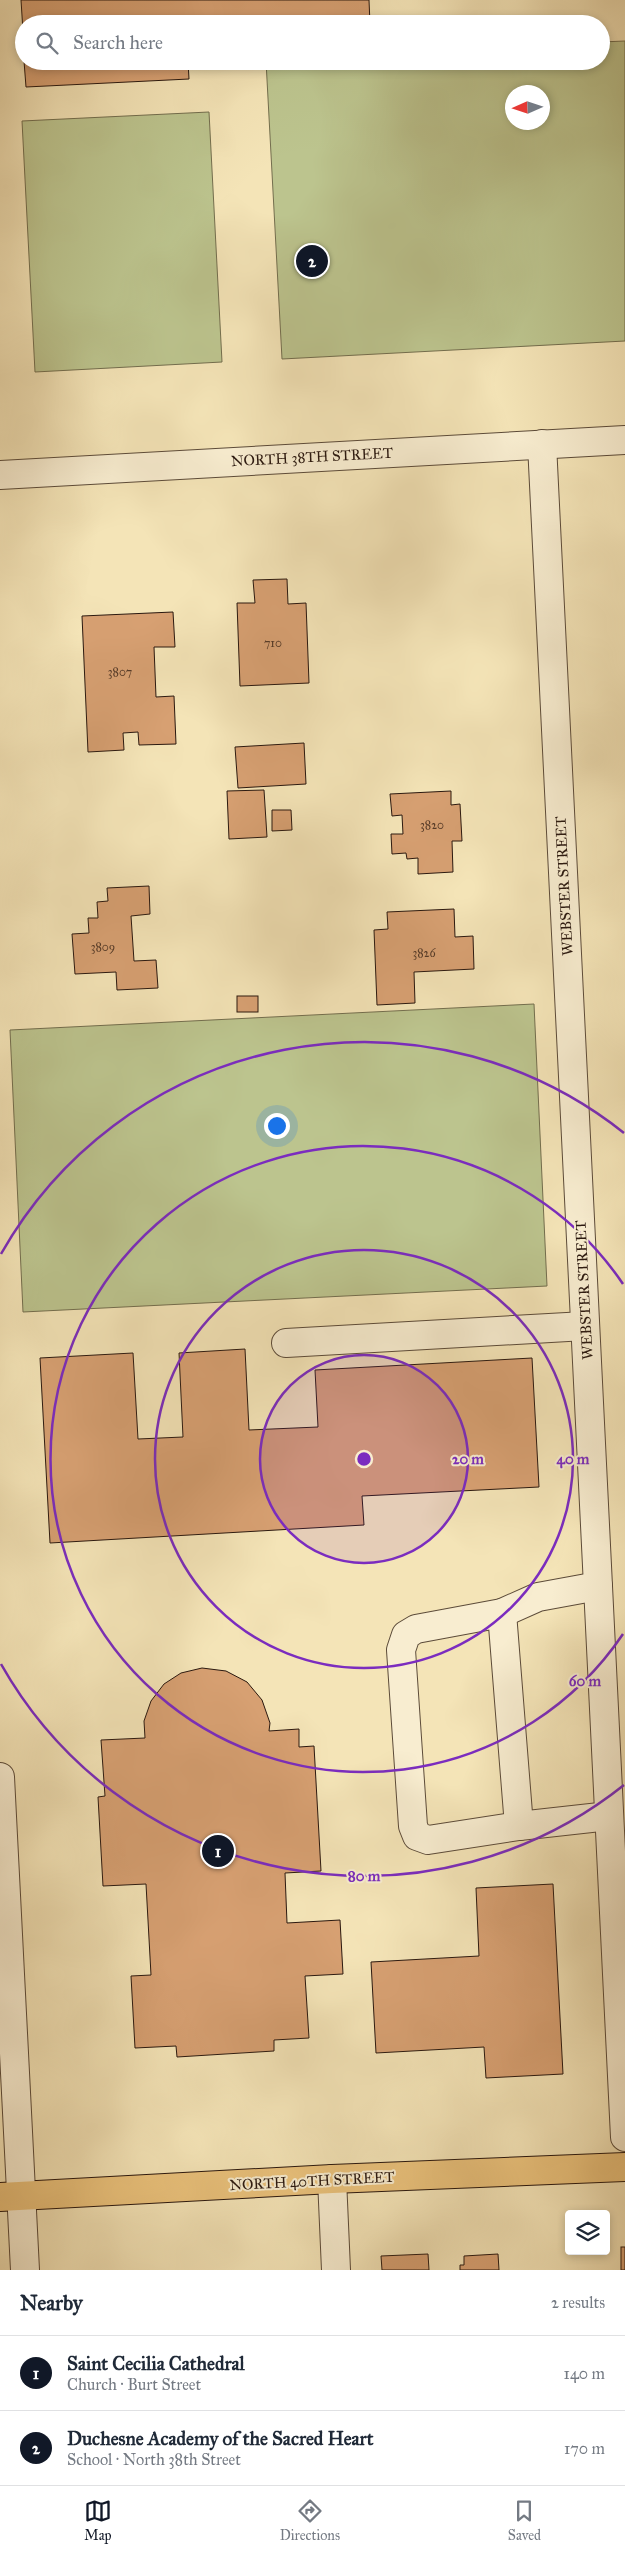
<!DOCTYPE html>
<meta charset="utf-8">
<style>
body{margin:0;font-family:"IM FELL Great Primer",serif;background:#f6f6f7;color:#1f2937}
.controls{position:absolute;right:15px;bottom:15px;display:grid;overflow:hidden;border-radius:5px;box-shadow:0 2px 8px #0003}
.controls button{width:45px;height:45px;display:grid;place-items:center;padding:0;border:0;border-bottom:1px solid #e0e1e3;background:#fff;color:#1f2937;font:25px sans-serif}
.compass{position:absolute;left:505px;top:85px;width:45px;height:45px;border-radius:50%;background:#fff;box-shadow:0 2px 8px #0003;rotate:267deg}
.you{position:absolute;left:276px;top:1125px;width:18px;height:18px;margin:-12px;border:4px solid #fff;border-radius:50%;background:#1a73e8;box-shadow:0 0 0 8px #1a73e833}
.badge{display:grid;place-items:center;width:32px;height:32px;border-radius:50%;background:#111827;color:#fff;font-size:16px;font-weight:700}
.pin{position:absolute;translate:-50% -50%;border:2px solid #fff;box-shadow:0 1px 5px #0006}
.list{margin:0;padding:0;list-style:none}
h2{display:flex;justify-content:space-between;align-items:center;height:65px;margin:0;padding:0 20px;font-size:21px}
h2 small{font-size:16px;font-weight:400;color:#747a83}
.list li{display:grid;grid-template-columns:32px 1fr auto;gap:15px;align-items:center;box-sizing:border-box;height:75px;padding:0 20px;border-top:1px solid #e0e1e3}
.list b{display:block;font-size:19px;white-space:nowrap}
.list p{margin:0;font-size:16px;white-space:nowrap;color:#747a83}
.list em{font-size:16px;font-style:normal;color:#747a83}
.icon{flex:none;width:28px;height:28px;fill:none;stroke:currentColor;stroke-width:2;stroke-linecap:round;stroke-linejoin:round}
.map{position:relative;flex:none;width:625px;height:2270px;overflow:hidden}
.search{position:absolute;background:#fff;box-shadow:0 2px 8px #0003;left:15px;right:15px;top:15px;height:55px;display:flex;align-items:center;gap:12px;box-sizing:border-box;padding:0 18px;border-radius:28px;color:#747a83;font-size:19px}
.sheet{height:215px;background:#fff}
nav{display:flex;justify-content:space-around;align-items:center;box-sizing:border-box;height:70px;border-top:1px solid #e0e1e3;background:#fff;font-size:14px;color:#747a83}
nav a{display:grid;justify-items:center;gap:2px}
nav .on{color:#111827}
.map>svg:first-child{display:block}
.green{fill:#bcc48e;stroke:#736e4e;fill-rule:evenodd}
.building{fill:#d7a072;stroke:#2a180f}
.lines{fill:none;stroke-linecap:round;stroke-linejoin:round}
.minor-casing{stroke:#5c4b39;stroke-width:30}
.major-casing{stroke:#2a180f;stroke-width:30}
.minor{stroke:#f8edd0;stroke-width:28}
.major{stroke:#eac27c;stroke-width:28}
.ring{fill:none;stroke:#7b2cbf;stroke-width:2.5}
.labels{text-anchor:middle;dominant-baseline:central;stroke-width:4;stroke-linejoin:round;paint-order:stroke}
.number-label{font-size:12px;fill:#553a28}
.street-label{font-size:15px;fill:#2a180f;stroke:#f8edd0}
.centre{fill:#7b2cbf;stroke:#f8edd0;stroke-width:2.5}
.ring-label{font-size:15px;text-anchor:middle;font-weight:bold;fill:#7b2cbf;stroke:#f8edd0;stroke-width:4;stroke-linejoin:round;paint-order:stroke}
</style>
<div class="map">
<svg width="625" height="2270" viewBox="0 0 625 2270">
<rect width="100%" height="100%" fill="#f4e4b7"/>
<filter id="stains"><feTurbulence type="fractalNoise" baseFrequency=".004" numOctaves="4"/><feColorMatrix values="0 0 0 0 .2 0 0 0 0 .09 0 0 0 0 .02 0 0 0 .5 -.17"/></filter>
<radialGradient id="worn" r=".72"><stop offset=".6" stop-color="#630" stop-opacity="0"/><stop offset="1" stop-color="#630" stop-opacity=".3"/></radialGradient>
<g class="green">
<path d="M 625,41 L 625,341 L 282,359 L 266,61 L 601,61 L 601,42 ZM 512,92 L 542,92 L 542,122 L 512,122 Z"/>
<polygon points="209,112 222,362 35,372 22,121"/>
<polygon points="534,1004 547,1286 23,1312 10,1030"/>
</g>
<g class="building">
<polygon points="21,0 369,0 370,24 24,24 24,47"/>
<polygon points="24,61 188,61 189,79 26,87"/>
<polygon points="287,579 288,604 306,603 309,683 240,686 237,603 255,603 253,580"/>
<polygon points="173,612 175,647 154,647 156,697 174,696 176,744 139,745 138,732 123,733 124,750 88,752 82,616"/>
<polygon points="304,743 306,784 238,788 235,747"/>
<polygon points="264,790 267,837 229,839 227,791"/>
<polygon points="451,791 451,805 460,804 462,841 452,841 453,872 418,874 418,858 407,859 406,853 392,854 391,834 403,834 402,815 392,816 390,794"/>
<polygon points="272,810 291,810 292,830 272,831"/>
<polygon points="149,886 150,914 131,916 134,961 156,960 158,988 117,990 116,972 75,974 72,934 89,933 88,918 98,918 97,902 108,901 107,888"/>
<polygon points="454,909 455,937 473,936 474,969 414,972 415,1003 377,1005 374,930 388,929 387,912"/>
<rect x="237" y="996" width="21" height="16"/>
<polygon points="245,1349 249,1430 318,1427 315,1370 532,1358 539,1487 362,1496 364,1525 50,1543 40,1358 133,1353 138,1439 183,1437 179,1353"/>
<polygon points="202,1668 226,1671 247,1682 262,1700 270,1723 269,1731 299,1729 299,1747 314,1746 321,1871 285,1873 287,1923 340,1920 343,1974 305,1976 309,2038 274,2040 274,2051 177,2057 176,2046 135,2048 131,1976 151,1975 146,1884 103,1886 98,1797 105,1796 101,1740 145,1738 144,1721 151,1701 164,1684 181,1673"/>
<polygon points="553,1884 563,2074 486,2078 484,2047 376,2053 371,1962 479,1956 476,1888"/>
<rect x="621" y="2247" width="4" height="23"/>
<polygon points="428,2254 429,2270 382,2270 381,2256"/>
<polygon points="498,2254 499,2270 460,2270 460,2265 464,2265 464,2256"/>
</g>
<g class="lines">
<defs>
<g id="minor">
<polyline points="542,444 625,2137"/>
<polyline points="0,475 625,440"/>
<polyline points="286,1343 585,1326"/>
<polyline points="598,1586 538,1597 502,1613 416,1629 406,1635 401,1650 413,1826 417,1836 428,1840 519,1826 609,1816"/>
<polyline points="502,1613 519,1826"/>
<polyline points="0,1777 25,2270"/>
<polyline points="332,2179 336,2270"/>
</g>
<polyline id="major" points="0,2197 332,2179 625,2167"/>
</defs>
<use href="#minor" class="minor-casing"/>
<use href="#major" class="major-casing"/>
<use href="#minor" class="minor"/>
<use href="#major" class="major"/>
</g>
<circle cx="364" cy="1459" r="104" fill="#7b2cbf" fill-opacity=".12"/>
<g class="ring">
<circle cx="364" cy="1459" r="104"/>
<circle cx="364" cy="1459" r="209"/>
<path d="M623 1634A313 313 0 1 1 623 1284"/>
<path d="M624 1785A417 417 0 0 1 1 1664M1 1254A417 417 0 0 1 624 1133"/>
</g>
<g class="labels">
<g class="number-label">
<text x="273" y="643">710</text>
<text x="120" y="672">3807</text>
<text x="432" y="825">3820</text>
<text x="103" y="947">3809</text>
<text x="424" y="953">3826</text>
</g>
<g class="street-label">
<text transform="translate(312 457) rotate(-3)">NORTH 38TH STREET</text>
<text transform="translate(564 886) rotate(-93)">WEBSTER STREET</text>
<text transform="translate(584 1290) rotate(-93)">WEBSTER STREET</text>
<text transform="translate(312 2181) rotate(-3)">NORTH 40TH STREET</text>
</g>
</g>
<circle cx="364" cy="1459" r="8" class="centre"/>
<g class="ring-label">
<text x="468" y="1464">20 m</text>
<text x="573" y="1464">40 m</text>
<text x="585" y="1686">60 m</text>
<text x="364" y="1881">80 m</text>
</g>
<rect width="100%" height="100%" filter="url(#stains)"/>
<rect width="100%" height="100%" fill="url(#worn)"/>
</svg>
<div class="controls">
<button><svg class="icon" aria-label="layers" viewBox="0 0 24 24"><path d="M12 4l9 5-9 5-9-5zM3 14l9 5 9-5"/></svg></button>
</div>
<svg class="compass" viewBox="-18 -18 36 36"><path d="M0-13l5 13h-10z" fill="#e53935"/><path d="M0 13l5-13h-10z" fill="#747a83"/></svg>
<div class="you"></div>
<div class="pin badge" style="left:218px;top:1851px">1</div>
<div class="pin badge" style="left:312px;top:261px">2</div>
<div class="search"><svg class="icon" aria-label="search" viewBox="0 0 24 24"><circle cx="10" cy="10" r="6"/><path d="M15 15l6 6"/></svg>Search here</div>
</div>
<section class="sheet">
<h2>Nearby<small>2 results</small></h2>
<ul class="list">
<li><span class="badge">1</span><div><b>Saint Cecilia Cathedral</b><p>Church · Burt Street</p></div><em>140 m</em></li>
<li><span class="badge">2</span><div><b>Duchesne Academy of the Sacred Heart</b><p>School · North 38th Street</p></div><em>170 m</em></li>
</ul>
</section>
<nav>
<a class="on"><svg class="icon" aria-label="map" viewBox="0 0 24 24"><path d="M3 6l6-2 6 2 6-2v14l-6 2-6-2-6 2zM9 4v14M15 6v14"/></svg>Map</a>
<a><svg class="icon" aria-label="directions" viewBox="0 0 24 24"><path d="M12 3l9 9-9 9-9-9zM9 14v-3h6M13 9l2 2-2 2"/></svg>Directions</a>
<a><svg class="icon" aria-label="saved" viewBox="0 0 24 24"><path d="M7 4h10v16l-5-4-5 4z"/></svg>Saved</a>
</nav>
